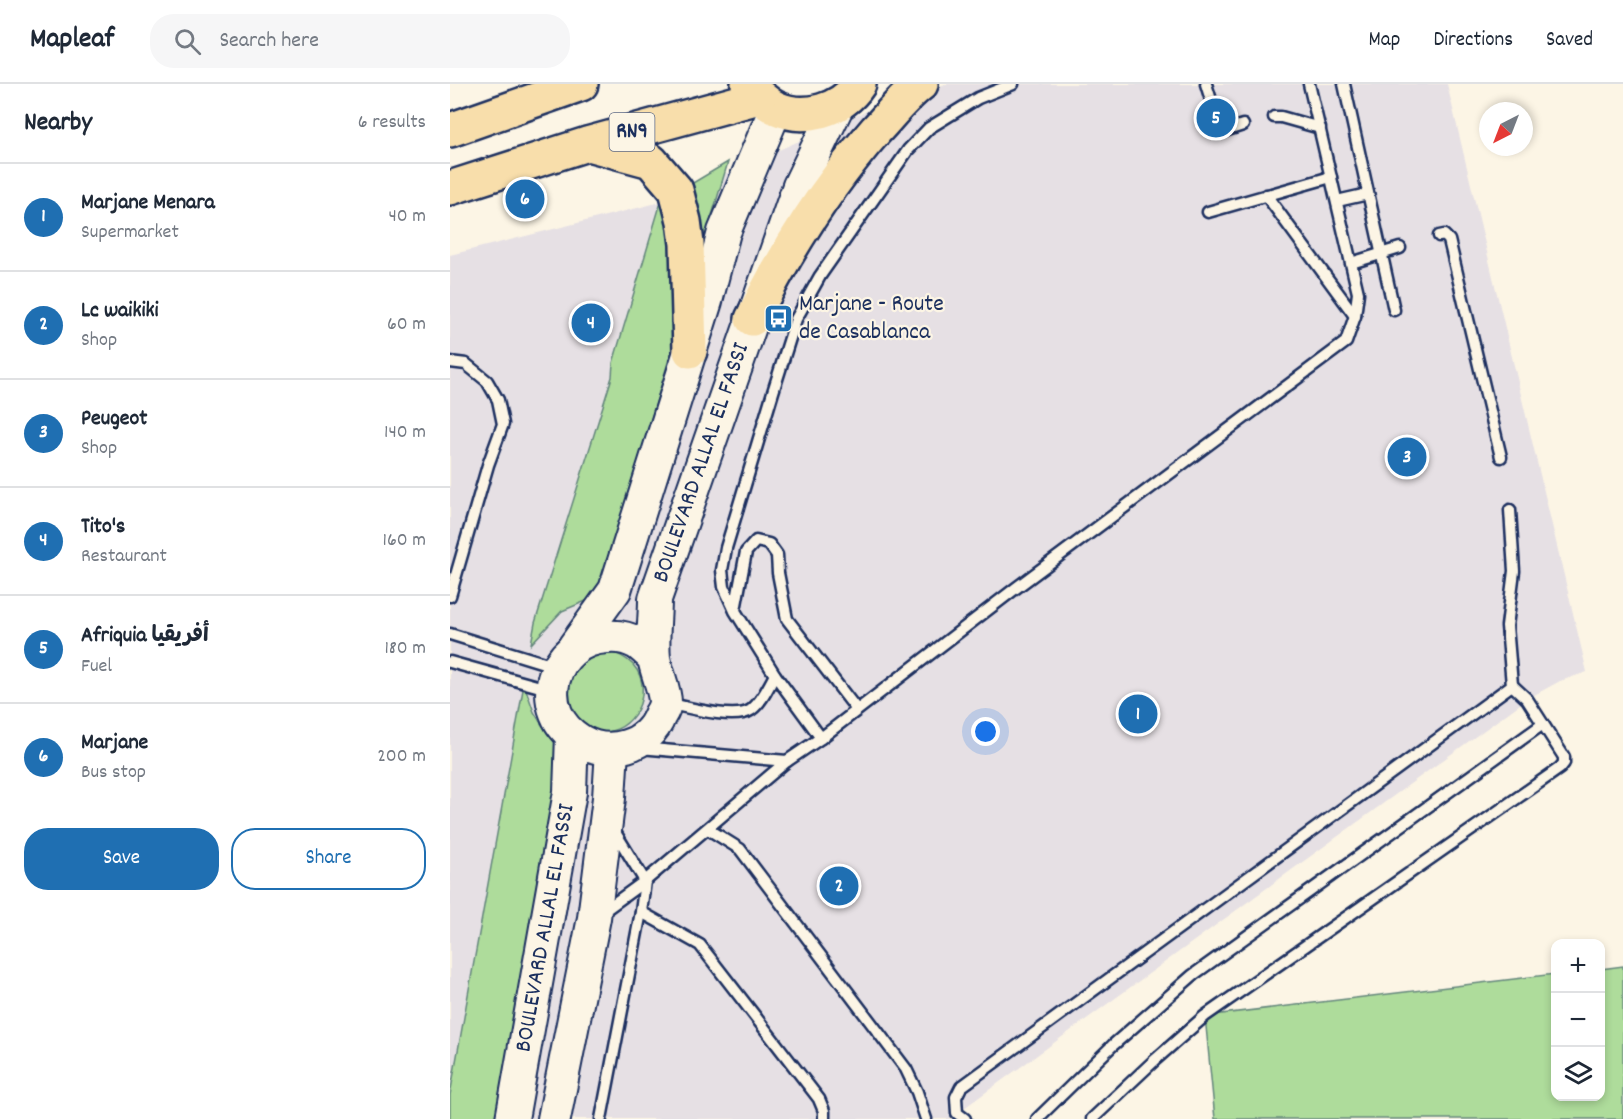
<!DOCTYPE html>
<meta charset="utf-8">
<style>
body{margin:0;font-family:Dekko,"Playpen Sans Arabic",sans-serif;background:#f6f6f7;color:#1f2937}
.controls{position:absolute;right:18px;bottom:18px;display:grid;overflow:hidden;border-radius:12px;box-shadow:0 3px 9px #0003}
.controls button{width:54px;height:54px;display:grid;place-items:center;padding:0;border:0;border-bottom:2px solid #e0e1e3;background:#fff;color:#1f2937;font:30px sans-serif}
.compass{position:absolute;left:1029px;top:18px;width:54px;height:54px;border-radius:50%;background:#fff;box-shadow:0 3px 9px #0003;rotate:222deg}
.you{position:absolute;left:536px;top:648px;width:21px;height:21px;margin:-15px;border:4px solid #fff;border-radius:50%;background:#1a73e8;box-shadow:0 0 0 9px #1a73e833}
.badge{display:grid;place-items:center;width:39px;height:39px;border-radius:50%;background:#1f6fb2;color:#fff;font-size:20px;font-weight:700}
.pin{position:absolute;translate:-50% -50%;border:3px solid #fff;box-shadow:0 2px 6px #0006}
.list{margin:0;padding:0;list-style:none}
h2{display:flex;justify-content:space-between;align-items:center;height:78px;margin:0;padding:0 24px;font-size:26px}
h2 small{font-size:20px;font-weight:400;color:#747a83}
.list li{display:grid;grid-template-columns:39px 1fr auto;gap:18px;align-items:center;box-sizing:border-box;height:108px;padding:0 24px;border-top:2px solid #e0e1e3}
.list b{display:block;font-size:22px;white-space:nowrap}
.list p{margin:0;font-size:20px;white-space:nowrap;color:#747a83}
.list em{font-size:20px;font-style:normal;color:#747a83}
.actions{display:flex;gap:12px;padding:18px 24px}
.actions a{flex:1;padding:14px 0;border:2px solid #1f6fb2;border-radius:24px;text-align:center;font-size:21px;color:#1f6fb2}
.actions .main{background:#1f6fb2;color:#fff}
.icon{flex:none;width:33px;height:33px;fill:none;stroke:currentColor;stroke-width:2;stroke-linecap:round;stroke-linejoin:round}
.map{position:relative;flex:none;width:1173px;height:1035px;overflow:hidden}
header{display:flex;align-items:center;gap:36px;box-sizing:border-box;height:84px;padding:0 30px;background:#fff;border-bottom:2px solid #e0e1e3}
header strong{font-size:28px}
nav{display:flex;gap:33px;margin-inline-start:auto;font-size:21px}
.search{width:420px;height:54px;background:#f6f6f7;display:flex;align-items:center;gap:15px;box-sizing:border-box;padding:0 21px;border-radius:24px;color:#747a83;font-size:22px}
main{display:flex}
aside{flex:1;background:#fff}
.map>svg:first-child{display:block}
.built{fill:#e6e0e4}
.green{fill:#aedc9b;stroke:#64867c;stroke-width:1.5}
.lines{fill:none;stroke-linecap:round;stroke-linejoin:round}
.lane-casing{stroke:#1b2f5e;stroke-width:15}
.secondary-casing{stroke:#1b2f5e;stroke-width:36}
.primary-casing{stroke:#1b2f5e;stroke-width:38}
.lane{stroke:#fcf5e5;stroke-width:10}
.secondary{stroke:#fcf5e5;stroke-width:32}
.primary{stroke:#f8deab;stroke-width:33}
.labels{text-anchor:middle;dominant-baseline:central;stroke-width:4.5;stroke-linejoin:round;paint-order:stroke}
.shield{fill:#fcf5e5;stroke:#5e6a86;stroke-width:1.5}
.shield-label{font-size:22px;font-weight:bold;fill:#1b2f5e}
.poi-label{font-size:24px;fill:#1b2f5e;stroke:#fcf5e5;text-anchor:start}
.street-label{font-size:24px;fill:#1b2f5e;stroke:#fcf5e5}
</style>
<header>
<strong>Mapleaf</strong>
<div class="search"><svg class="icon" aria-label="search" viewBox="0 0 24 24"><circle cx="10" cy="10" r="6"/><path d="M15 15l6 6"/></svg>Search here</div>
<nav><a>Map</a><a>Directions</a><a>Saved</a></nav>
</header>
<main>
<aside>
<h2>Nearby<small>6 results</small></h2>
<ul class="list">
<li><span class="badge">1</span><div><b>Marjane Menara</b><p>Supermarket</p></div><em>40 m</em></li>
<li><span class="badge">2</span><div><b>Lc waikiki</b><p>Shop</p></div><em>60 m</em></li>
<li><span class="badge">3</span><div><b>Peugeot</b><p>Shop</p></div><em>140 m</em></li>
<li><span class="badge">4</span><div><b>Tito's</b><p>Restaurant</p></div><em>160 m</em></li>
<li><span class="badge">5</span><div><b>Afriquia أفريقيا</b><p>Fuel</p></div><em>180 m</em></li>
<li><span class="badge">6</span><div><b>Marjane</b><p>Bus stop</p></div><em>200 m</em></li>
</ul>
<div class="actions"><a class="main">Save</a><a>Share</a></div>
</aside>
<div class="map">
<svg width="1173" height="1035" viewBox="0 0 1173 1035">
<rect width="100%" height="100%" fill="#fcf5e5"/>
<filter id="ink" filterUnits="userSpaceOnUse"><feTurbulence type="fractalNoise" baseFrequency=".0167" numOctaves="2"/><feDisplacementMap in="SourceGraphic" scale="12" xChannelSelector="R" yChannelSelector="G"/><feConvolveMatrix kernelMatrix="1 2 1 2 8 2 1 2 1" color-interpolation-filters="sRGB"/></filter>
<g filter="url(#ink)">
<polygon class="built" points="496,0 997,0 1137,588 1110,597 1077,615 499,1035 0,1035 0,171 211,118 426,23"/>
<g class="green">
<polygon points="278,78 148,512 112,527 81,560 85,539 162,293 163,279 211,118"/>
<path d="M 161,567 C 171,572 181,576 187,586 C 204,615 178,655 144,647 C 136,645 125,634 118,629 L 112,598 L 130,573 Z"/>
<polygon points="74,600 84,628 97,649 114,664 46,1035 0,1035 0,1011"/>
<polygon points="1173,882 1173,1035 765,1035 755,932 1105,890 1106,1012 1150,1012 1151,885"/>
</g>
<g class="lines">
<defs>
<g id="lane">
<polyline points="756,0 771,48 793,41"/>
<polyline points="894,0 944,226"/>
<polyline points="824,33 831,33 870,44"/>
<polyline points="816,111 905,232"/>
<polyline points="887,117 918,110"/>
<polyline points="758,128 881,93"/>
<polyline points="989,152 994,151 999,156 1051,373"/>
<polyline points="901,179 950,164"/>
<polyline points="0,278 16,280 37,297 48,316 53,340 38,381 0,512"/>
<polyline points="285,526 296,468 306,457 319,460 327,471 328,489 337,535 407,626"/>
<polyline points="0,550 107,583"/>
<polyline points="0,578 101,606"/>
<path d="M 217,619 C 236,623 285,637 301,626 C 312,618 318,603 325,591"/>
<polyline points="371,654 325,591 285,527 274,503 272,486 276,464 323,308 346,235 370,192 458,66 479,44 528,14 563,0"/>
<polyline points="190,664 337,677 371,654 566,504 896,258 905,232 908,209 859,0"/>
<polyline points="258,745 290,765 456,985 467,1008 476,1035"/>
<polyline points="191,828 250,861 369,1015 374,1027 374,1035"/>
<polyline points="151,829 195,797 337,677"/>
<polyline points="151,1035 191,828 195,797 163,745"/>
<polyline points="515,1035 507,1029 506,1013 511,1003 1062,601 1057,542 1064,487 1060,426"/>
<polyline points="587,1035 663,961 743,891 1093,640"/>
<polyline points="642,1035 706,975 755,932 1110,684 1114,679 1114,673 1077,615 1062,601"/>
</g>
<g id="secondary">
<polyline points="124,563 165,506 256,217 274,148 326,24"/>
<path d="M 204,574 C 199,569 193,563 187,559 C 178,554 167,552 157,553 C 100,556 81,628 131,657 C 159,673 198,663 210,631 C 212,628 215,622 215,618 C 215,606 206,587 204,574 C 202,555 205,534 205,515 L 349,102 L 388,21"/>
<polyline points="62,1035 120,708 122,651"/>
<polyline points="104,1035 144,834 159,714 162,666"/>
</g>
<g id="primary">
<path d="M 298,0 C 306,9 315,19 326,24 C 355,37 392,26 409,0"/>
<polyline points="0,46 131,0"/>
<polyline points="138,60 201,77 226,106 234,137 237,160 240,267"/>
<polyline points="0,104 137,60 309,13"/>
<path d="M 302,235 C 337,165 375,104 426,46 C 441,30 454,13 471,0"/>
</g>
</defs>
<use href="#lane" class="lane-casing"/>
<use href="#secondary" class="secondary-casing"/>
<use href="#primary" class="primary-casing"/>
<use href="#lane" class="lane"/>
<use href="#secondary" class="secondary"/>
<use href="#primary" class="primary"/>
</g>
</g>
<defs>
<symbol id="bus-square" viewBox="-11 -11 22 22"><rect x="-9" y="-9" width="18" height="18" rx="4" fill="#1f6fb2" stroke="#fcf5e5"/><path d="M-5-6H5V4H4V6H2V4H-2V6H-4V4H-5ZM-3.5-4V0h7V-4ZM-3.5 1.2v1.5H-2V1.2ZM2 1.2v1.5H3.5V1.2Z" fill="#fff"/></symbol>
</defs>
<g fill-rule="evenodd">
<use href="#bus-square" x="312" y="218" width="33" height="33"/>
</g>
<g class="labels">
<rect class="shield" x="159.5" y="29" width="45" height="38" rx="4.5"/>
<g class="shield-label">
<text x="182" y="48">RN9</text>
</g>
<g class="poi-label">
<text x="349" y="221">Marjane - Route<tspan x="349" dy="28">de Casablanca</tspan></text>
</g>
<g class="street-label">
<text transform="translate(252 379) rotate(-71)">BOULEVARD ALLAL EL FASSI</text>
<text transform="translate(96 844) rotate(-80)">BOULEVARD ALLAL EL FASSI</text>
</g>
</g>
</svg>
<div class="controls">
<button>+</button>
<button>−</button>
<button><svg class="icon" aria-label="layers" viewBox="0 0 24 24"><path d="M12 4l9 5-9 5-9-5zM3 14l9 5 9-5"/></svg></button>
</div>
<svg class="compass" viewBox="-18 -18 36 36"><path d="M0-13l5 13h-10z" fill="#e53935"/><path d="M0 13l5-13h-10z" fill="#747a83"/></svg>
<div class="you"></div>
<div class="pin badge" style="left:688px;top:630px">1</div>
<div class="pin badge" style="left:389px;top:802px">2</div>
<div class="pin badge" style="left:957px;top:373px">3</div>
<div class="pin badge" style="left:141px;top:239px">4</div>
<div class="pin badge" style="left:766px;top:34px">5</div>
<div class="pin badge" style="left:75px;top:115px">6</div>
</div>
</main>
